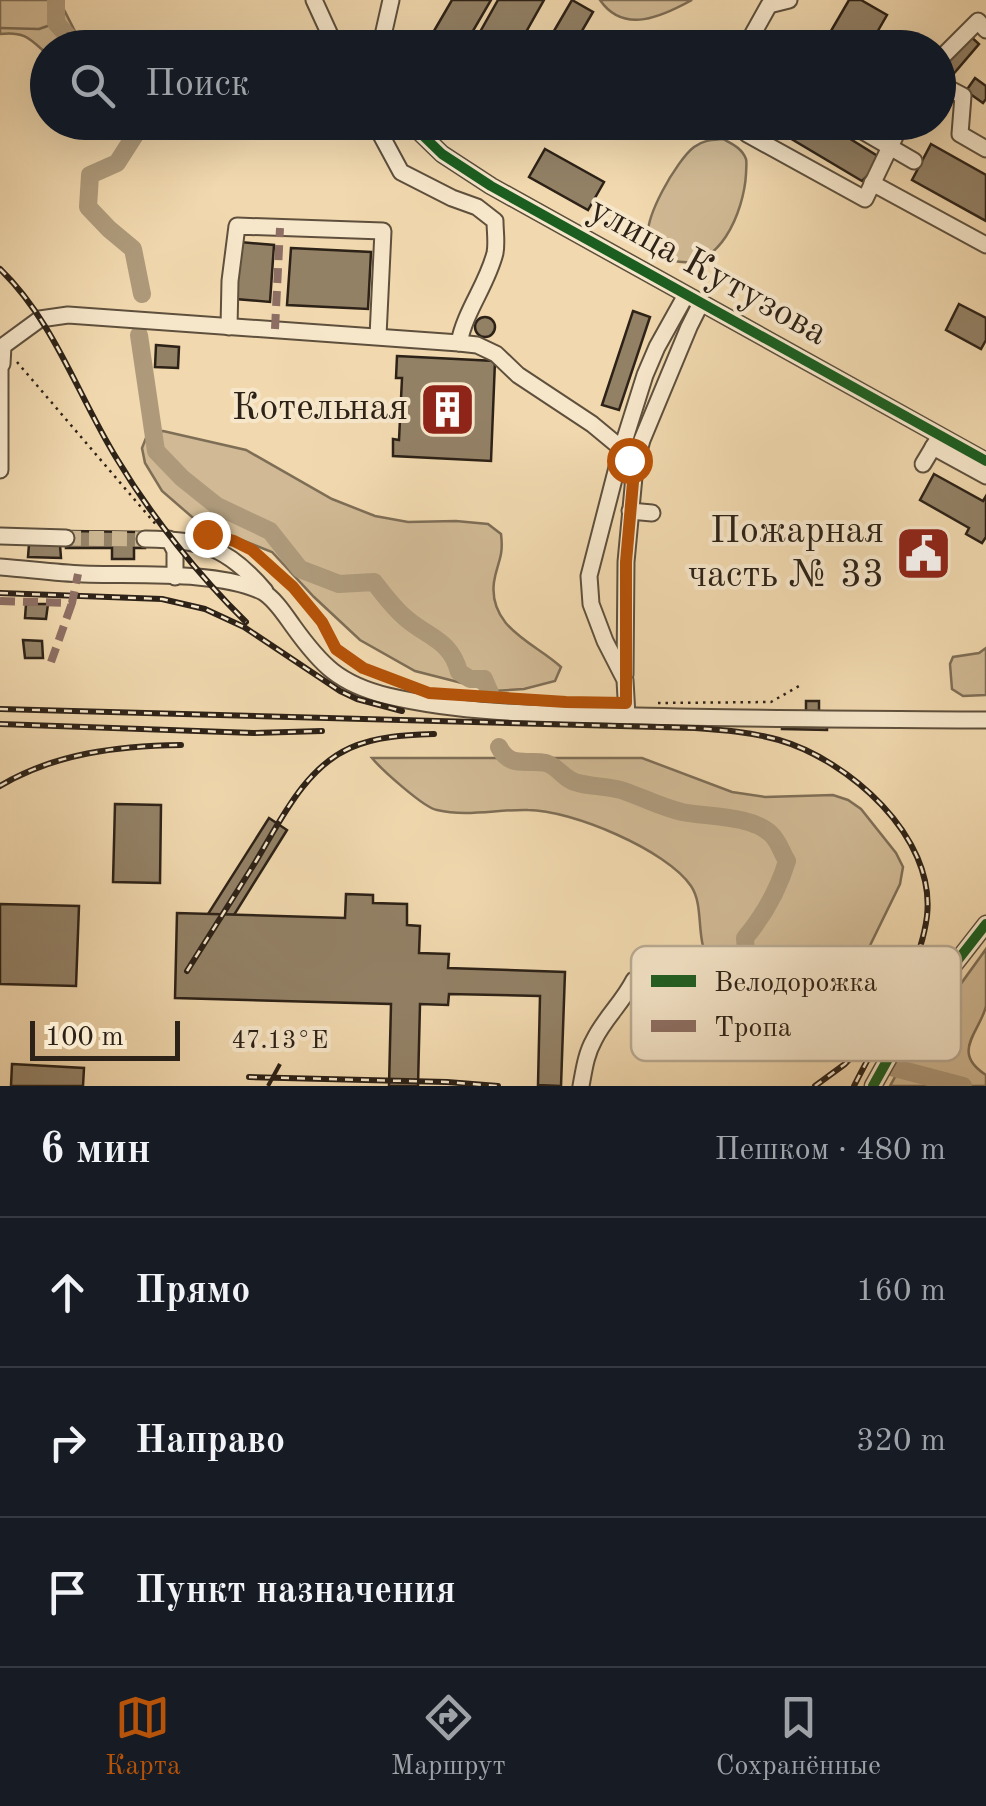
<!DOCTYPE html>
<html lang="ru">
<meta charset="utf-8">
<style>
body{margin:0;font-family:"Old Standard TT",serif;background:#20242c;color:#f1f3f6}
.scale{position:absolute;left:30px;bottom:25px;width:150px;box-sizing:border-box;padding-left:10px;border:5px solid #2d2217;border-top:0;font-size:28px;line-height:35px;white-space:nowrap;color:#2d2217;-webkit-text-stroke:8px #f6e6ca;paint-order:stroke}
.stop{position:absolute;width:30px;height:30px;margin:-22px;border:8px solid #b45309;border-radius:50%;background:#fff}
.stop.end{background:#b45309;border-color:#fff;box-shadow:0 2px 10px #0008}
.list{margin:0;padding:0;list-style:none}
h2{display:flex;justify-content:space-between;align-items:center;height:130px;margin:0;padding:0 40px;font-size:42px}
h2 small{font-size:32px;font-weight:400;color:#9ea1a6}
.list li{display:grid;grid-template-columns:65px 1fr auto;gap:30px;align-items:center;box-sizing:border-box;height:150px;padding:0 40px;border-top:2px solid #363941}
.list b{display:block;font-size:38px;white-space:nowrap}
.list em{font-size:32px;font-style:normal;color:#9ea1a6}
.icon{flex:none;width:55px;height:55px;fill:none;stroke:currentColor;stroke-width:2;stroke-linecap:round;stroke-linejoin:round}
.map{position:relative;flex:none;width:986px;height:1086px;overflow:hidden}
.search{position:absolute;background:#171b24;box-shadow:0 10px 40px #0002;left:30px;right:30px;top:30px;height:110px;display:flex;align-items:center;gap:25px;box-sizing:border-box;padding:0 35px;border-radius:55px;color:#9ea1a6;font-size:38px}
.sheet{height:580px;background:#171b24}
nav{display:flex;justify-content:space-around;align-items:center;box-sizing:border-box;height:140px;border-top:2px solid #363941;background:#171b24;font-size:28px;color:#9ea1a6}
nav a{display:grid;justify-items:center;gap:5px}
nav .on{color:#b45309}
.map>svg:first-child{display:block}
.green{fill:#d0b994;stroke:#7e6e56;stroke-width:2.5}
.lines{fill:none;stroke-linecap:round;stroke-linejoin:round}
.stream{stroke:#7a6a53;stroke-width:2.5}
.river{stroke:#ae9a7b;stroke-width:18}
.building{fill:#938166;stroke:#2d2217;stroke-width:2.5}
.minor-tunnel{stroke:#cab490;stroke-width:15;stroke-dasharray:15 8;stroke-linecap:butt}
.minor-casing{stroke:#5e503d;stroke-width:19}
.path{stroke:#2d2217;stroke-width:2.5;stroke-dasharray:2.5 5;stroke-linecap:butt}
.minor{stroke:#f6e6ca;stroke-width:15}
.rail-casing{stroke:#2d2217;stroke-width:6}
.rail{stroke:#f6e6ca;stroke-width:2.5;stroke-dasharray:8;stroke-linecap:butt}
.quiet{stroke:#8d6e63;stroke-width:8;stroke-dasharray:15 8;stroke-linecap:butt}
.cycleway-casing{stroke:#f6e6ca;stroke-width:16}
.cycleway{stroke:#1b5e20;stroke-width:10}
.route{stroke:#b45309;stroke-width:12}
.ticks{fill:none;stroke:#2d2217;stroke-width:4}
.labels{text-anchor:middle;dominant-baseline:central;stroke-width:8;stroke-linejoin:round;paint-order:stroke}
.street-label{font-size:38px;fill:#2d2217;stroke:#f6e6ca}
.poi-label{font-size:38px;fill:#2d2217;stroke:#f6e6ca;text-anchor:end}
.key{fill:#f6e6ca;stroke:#baab94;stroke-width:2.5}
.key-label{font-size:28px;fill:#2d2217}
.ticks-label{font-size:25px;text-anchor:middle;fill:#2d2217;stroke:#f6e6ca;stroke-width:8;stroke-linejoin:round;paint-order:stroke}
</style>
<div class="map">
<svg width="986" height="1086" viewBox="0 0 986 1086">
<rect width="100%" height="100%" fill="#f1d8ae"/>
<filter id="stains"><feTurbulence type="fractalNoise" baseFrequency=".002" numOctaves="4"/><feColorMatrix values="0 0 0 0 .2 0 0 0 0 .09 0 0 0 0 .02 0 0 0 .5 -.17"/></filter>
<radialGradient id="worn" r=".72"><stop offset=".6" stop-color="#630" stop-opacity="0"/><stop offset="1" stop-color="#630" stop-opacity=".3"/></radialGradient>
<g class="green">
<path d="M 0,0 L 59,0 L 83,47 L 48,48 L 47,54 C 30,39 25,31 0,34 Z"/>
<path d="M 600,0 L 692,0 C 663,16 624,35 600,0 Z"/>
<path d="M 723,139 C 732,144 742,148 746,159 C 747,162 746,171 746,174 C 744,211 719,275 672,260 C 662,257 652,251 649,242 C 641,221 677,160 694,147 C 703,140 712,140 723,139 Z"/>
<path d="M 163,431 L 246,450 L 332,499 L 375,516 L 408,522 L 456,521 L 488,524 L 501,534 C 504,558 497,562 494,582 C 488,628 535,643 561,667 L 555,681 L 524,689 L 493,691 L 415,671 L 360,640 L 314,597 L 272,552 L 199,523 L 162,491 L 145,463 L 142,448 L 148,433 Z"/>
<polygon points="986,648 986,695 963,696 952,689 950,664 953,657 979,653"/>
<path d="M 372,758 L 642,758 L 732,792 L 765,797 L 833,795 L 848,800 L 861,809 L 896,853 L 903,867 L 900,884 L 857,972 L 820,1010 L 808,1017 L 774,987 L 703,946 C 698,927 702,902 691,886 C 667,850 571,810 528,810 C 498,809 467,817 437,810 C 424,808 381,769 372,758 Z"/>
<path d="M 986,949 C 986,967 986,989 986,1006 C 980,1032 950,1052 986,1075 L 986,1086 L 890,1086 L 900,1068 Z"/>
</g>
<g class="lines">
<polyline class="stream" points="0,28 39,29 56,23"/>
<g class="river">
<polyline points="56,0 56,23 79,48"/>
<polyline points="134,122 135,135 117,163 90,175 88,207 109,229 133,249 142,294"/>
<path d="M 139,335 L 156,451 L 182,478 L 217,506 L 270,531 L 300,569 L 339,584 L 374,582 C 384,595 395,610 408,620 C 430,638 451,641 459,672 L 470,679 L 484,679 L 490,693"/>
<path d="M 499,747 C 510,769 527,759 546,763 C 559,767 564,780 578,783 C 593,787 609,786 624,791 C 644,798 661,807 682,812 C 707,817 751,815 771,834 C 778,840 782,853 787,861 C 778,891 765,914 745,938 L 747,968 L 777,982 L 817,1020 L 845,1037"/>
<polyline points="891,1067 963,1086"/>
</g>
</g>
<g class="building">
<polygon points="452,0 491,0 463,48 424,48"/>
<polygon points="498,0 544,0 517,48 471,48"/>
<polygon points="572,0 593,12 572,48 544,48"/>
<polygon points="849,0 861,0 887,15 868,48 821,48"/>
<polygon points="968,34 979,44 950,78 938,69 938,66"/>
<polygon points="975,78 986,86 986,99 983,103 966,91"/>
<polygon points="500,122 535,122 526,138"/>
<polygon points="776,122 823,122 884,160 862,181 773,128"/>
<polygon points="931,144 986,175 986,221 912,180"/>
<polygon points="545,149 604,182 588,210 529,177"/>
<polygon points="240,242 274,245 270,302 236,299"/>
<polygon points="291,248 371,252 368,309 287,305"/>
<polygon points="959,304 986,318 986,340 981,349 946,330"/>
<polygon points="633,311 650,317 619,410 602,405"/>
<circle cx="485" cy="327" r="10"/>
<polygon points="156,345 179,347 178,368 155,367"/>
<polygon points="397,356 495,361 491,461 393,456 393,439 399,440 402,378 396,378"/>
<polygon points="934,474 983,501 986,496 986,537 982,543 966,534 969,528 920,500"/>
<polygon points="66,531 145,532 145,548 134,548 134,559 112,559 112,548 66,548"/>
<polygon points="29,544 60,545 61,558 28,557"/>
<polygon points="26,604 48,604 46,619 25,618"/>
<polygon points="23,640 42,641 43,658 25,658"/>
<polygon points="806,701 819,701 819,713 827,713 827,730 782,729 782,712 806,713"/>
<polygon points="115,804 161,805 160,883 113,882"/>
<polygon points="269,818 287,830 234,915 208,914"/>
<polygon points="346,894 373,895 373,903 407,904 407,925 420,926 419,953 449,954 448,968 565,972 561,1086 538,1085 540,996 449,994 448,1005 420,1004 418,1086 389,1086 391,1004 175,998 177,913 345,918"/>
<polygon points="0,904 79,906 76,986 0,984"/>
<polygon points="12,1064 84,1068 83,1086 11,1086"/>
</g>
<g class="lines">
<polyline class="minor-tunnel" points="66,538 145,539"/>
<defs>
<g id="minor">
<polyline points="314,0 336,48"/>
<polyline points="383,48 384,31 391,0"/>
<polyline points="745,48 769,5 789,0"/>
<polyline points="938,61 978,21 986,30"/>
<polyline points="938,83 963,96 960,134 986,149"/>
<path d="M 374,122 L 401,172 L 452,198 L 477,207 L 495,221 C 495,231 497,243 495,253 C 487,285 465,311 459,343 L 477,345 L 496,354 L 518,375 L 592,424 L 627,453 L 633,482"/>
<polyline points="409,122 442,154 491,186 986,461"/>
<polyline points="743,122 747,134 865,199 902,122"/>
<polyline points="847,122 914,161"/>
<polyline points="872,183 986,245"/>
<polyline points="229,327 230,281 237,226 383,231 378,336"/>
<polyline points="0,364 0,470"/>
<polyline points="2,364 3,346 40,319 68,315 459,343"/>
<polyline points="933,447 986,476"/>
<polyline points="923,464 938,439"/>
<polyline points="630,511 652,513"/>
<polyline points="0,536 66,538"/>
<path d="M 145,539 C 202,540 227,546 265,591"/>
<polyline points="169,539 175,551 175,577"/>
<path d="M 0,567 C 28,569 55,573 83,574 C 134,576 219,570 263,592 C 275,599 285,615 293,626 C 321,665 339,684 388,696 C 470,715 553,714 637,716 C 753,719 869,719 986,720"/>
<polyline points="625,675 626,562 635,466 642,440 689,327 701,303"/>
<polyline points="627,716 625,680 605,641 591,604 589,576 622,448 645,375 657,347 686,295"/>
<path d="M 581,1086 C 584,1070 586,1054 594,1040 C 604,1019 623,1002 634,980"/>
<polyline points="873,1086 907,1025 986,924"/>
</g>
</defs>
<use href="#minor" class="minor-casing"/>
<g class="path">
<polyline points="17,362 158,527"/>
<path d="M 218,537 C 261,548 296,586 320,621 C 326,629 329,641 336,649 C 355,670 395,679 421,689"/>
<polyline points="468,695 535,700"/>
<polyline points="658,703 771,702 799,686"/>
</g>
<use href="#minor" class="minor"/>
<defs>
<g id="rail">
<path d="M 0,269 C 54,321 78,396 117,459 C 151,516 199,576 246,622"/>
<polyline points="0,593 162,599 205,609 244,627 340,691 357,699 402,711"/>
<path d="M 0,709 L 695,728 C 723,730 751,732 779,740 C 848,760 936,836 927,916 C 920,972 879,1036 854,1086"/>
<polyline points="0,724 254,733 322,731"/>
<path d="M 0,786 C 55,753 118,746 181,745"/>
<path d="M 187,971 C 209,936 231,901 253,866 C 279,824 303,769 350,748 C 376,736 406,735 434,734"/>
<polyline points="249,1077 447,1082 498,1086"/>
<polyline points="815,1086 845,1064 869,1039"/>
</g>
</defs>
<use href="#rail" class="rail-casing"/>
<use href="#rail" class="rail"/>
<g class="quiet">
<polyline points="275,329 280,228"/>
<polyline points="0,601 72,603 78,574"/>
<polyline points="51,662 72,603"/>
</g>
<defs>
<g id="cycleway">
<polyline points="409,122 442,154 491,186 986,461"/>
<polyline points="873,1086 907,1025 986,924"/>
</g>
</defs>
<use href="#cycleway" class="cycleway-casing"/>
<use href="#cycleway" class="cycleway"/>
</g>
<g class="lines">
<polyline class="route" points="207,534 234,541 252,550 293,587 322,622 336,649 363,668 429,693 566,702 626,703 626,562 633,482 629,460"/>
</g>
<path class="ticks" d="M 268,1086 L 280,1064"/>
<defs>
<symbol id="building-square" viewBox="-11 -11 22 22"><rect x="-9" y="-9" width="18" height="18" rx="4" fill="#8f2418" stroke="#f6e6ca"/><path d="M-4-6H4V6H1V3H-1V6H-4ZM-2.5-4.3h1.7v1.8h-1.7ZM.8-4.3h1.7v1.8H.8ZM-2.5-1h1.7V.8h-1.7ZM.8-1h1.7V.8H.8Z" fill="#fff"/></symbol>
<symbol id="civic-square" viewBox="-11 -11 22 22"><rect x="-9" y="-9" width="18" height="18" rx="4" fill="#8f2418" stroke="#f6e6ca"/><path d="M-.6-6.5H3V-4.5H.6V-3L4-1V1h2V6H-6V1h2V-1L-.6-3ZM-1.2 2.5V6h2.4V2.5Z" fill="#fff"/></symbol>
</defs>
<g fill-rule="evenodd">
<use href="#building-square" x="416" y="378" width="63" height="63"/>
<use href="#civic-square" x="892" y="522" width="63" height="63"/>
</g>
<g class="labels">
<g class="street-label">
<text transform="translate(708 272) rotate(29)">улица Кутузова</text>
</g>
<g class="poi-label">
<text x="408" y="409">Котельная</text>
<text x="884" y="532">Пожарная<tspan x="884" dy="44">часть № 33</tspan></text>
</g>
</g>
<rect x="631" y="946" width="330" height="115" rx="15" class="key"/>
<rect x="651" y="975" width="45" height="12" fill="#1b5e20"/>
<rect x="651" y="1020" width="45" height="12" fill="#8d6e63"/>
<g class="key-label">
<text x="714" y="991">Велодорожка</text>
<text x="714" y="1036">Тропа</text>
</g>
<g class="ticks-label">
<text x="280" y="1048">47.13°E</text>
</g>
<rect width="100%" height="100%" filter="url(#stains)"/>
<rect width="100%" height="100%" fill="url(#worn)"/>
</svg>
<div class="scale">100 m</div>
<div class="stop" style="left:629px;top:460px"></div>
<div class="stop end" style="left:207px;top:534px"></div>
<div class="search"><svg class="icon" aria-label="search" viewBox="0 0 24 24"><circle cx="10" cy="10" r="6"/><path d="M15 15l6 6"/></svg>Поиск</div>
</div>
<section class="sheet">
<h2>6 мин<small>Пешком · 480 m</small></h2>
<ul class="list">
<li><svg class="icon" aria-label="ahead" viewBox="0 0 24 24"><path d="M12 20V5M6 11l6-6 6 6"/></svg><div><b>Прямо</b></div><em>160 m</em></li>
<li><svg class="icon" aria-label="right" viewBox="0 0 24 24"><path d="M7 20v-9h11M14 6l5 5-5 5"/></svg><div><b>Направо</b></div><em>320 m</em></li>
<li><svg class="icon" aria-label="arrive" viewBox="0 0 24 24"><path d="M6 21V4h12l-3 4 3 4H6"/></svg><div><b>Пункт назначения</b></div></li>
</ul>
</section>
<nav>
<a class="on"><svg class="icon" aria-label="map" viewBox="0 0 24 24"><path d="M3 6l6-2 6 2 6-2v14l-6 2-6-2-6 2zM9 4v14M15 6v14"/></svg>Карта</a>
<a><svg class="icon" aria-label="directions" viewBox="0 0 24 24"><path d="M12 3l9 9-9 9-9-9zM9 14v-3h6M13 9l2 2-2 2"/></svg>Маршрут</a>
<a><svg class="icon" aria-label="saved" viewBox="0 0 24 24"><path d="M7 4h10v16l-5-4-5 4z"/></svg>Сохранённые</a>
</nav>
